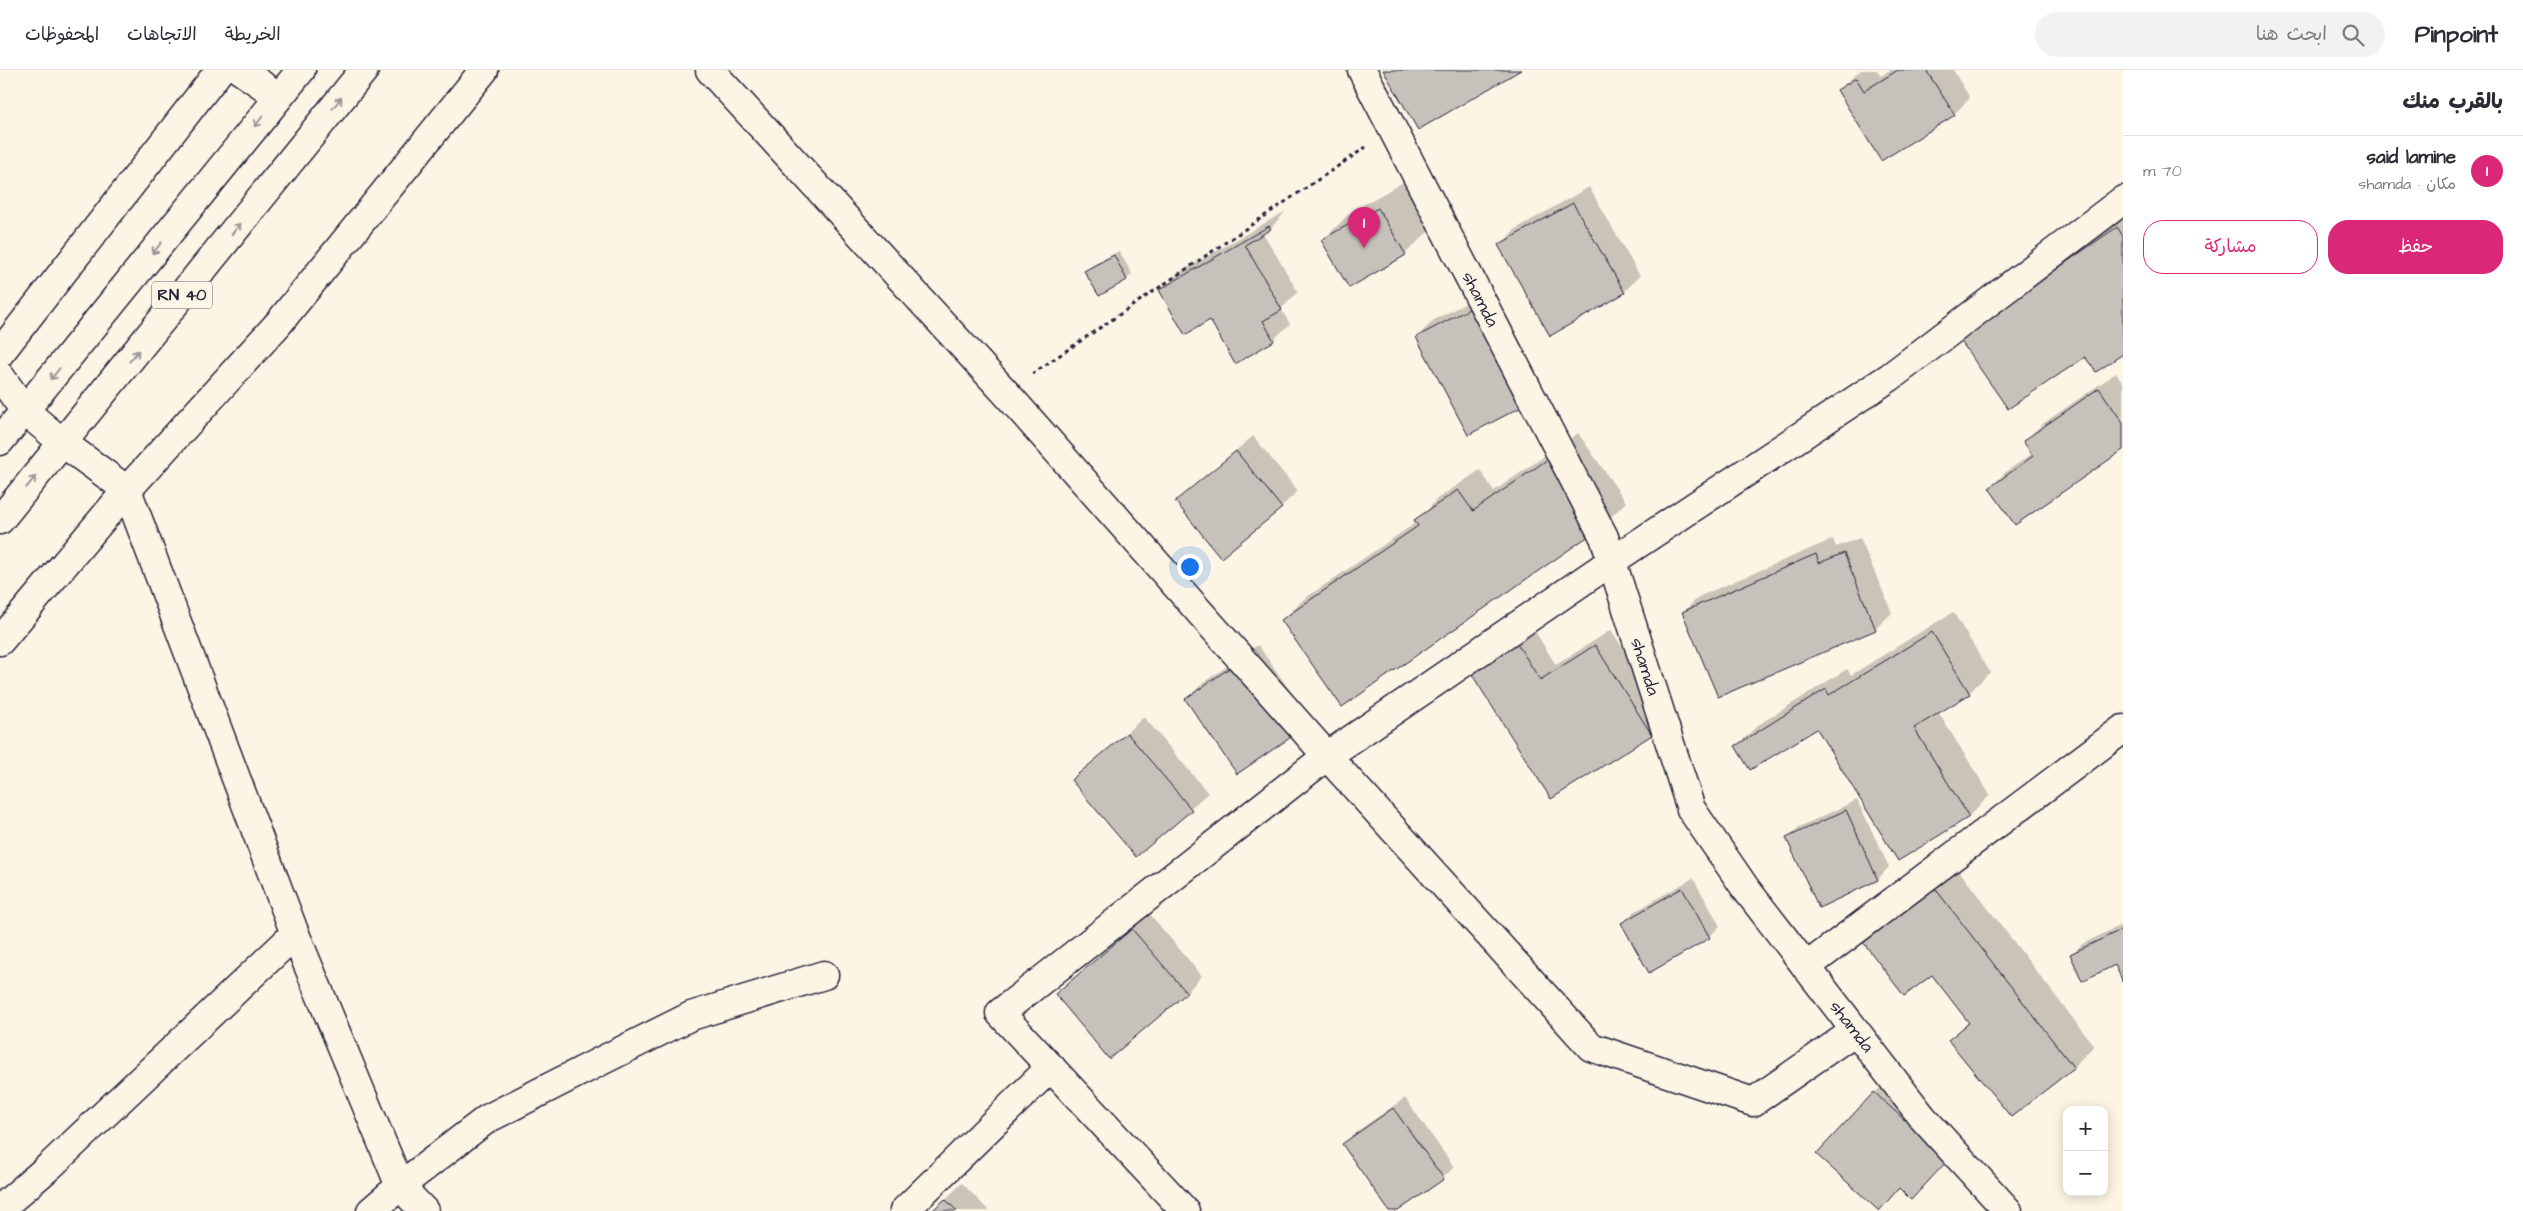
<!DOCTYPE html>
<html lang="ar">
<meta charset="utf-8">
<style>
body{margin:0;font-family:"Architects Daughter","Playpen Sans Arabic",sans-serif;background:#f2f2f3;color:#2b2b33;direction:rtl}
.controls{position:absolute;right:15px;bottom:15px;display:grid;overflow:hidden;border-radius:10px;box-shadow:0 2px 12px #0003}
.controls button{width:45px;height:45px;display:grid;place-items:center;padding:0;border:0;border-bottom:1px solid #e1e1e2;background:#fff;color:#2b2b33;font:25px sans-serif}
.you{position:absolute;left:1189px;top:496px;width:18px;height:18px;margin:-12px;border:4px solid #fff;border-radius:50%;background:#1a73e8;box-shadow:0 0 0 8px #1a73e833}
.badge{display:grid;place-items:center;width:32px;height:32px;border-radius:50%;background:#db2777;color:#fff;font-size:16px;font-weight:700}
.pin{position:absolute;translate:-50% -41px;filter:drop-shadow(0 1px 2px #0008)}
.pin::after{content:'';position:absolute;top:26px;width:18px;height:15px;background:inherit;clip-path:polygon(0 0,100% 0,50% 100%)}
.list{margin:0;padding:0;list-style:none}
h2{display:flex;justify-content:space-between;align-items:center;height:65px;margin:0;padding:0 20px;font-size:21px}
h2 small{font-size:16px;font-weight:400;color:#7c7c81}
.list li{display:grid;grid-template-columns:32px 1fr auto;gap:15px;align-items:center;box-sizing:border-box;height:70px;padding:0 20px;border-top:1px solid #e1e1e2}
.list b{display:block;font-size:19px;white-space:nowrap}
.list p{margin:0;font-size:16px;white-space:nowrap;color:#7c7c81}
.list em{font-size:16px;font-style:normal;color:#7c7c81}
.actions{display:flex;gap:10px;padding:15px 20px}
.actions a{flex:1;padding:11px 0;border:1px solid #db2777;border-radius:20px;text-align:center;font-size:18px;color:#db2777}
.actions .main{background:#db2777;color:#fff}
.icon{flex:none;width:28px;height:28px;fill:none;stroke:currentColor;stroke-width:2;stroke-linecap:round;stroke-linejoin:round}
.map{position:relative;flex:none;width:2123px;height:1141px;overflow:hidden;direction:ltr}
header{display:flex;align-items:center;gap:30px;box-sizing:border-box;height:70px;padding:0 25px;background:#fff;border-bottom:1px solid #e1e1e2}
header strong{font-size:24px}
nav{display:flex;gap:28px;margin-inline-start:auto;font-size:18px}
.search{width:350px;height:45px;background:#f2f2f3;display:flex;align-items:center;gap:12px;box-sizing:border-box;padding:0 18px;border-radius:28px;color:#7c7c81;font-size:19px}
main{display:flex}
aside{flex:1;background:#fff}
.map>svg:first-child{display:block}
.shadow{fill:#0003}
.building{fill:#c6c1bb;stroke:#22223b}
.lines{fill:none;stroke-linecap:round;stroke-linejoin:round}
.street-casing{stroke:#22223b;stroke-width:31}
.primary-casing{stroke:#22223b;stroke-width:31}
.path{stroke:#22223b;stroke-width:3;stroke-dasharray:4 4;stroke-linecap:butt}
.street{stroke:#fcf5e5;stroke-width:28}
.primary{stroke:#fcf5e5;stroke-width:28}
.oneway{stroke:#9a9698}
.labels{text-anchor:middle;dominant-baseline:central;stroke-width:4;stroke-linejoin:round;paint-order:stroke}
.shield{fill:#fcf5e5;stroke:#63616e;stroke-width:1}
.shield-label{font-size:16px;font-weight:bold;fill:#22223b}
.street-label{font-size:18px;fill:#22223b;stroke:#fcf5e5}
</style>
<header>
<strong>Pinpoint</strong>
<div class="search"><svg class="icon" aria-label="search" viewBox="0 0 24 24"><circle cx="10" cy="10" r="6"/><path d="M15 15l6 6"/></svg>ابحث هنا</div>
<nav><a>الخريطة</a><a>الاتجاهات</a><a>المحفوظات</a></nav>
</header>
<main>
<aside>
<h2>بالقرب منك<small></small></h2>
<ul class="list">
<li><span class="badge">1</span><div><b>said lamine</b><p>مكان · shamda</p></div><em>70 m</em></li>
</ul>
<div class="actions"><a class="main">حفظ</a><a>مشاركة</a></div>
</aside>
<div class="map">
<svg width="2123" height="1141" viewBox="0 0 2123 1141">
<rect width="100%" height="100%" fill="#fcf5e5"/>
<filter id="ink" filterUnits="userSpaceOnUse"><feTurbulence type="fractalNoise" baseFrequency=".02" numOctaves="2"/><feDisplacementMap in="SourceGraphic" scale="10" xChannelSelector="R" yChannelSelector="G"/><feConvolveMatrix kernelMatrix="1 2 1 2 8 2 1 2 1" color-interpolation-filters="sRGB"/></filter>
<g filter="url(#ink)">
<g class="shadow">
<polygon points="1861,0 1877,0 1881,6 1890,0 1953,0 1970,28 1954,44 1838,20"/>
<polygon points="1407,110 1434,156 1405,184 1323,170 1351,142"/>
<polygon points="1589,117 1640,206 1624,222 1500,175 1516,159"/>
<polygon points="1286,141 1271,158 1263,163 1298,222 1281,239 1290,254 1273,270 1210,249 1161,220 1177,204"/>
<polygon points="2123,148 2123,282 2085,285 1980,246"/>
<polygon points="1119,181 1132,204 1127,209 1086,201 1091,196"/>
<polygon points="1491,220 1542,316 1526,333 1417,267 1434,250"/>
<polygon points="2116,303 2123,313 2123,378 1990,418 2007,401 2033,383 2025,371 2041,355"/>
<polygon points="1578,363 1626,432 1605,453 1283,550 1304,529 1417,452 1437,429 1480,400 1494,421"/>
<polygon points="1253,366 1298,421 1281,437 1176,432"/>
<polygon points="1860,468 1892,543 1875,559 1683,542 1700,526 1833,469 1836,477"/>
<polygon points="1953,542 1990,602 1969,623 1938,642 1990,725 1969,746 1898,789 1818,657 1737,676 1758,655 1847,599 1851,605"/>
<polygon points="1531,555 1556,595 1611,560 1668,648 1651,664 1470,600"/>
<polygon points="1258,575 1309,648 1187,629 1203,613"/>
<polygon points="1144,647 1208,723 1136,785 1073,710"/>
<polygon points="1857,730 1889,797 1878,809 1820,836 1788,768 1799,757"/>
<polygon points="1956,797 2094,976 2073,997 1950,970 1969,951 1932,903 1864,872 1885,851"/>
<polygon points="1693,808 1720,856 1709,867 1623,853 1634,842"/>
<polygon points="1149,843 1202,906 1186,923 1056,924"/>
<polygon points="2123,854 2123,909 2116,894 2071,885 2082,874"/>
<polygon points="1891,1007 1963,1073 1900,1118 1878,1140 1875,1023"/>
<polygon points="1405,1028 1454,1097 1443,1108 1395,1141 1391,1141 1344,1074 1355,1063"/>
<polygon points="962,1113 989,1141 933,1141"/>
</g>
<g class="building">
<polygon points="1383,0 1521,0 1418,60"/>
<polygon points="1898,0 1926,0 1955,45 1881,91 1837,20 1856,8 1864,21"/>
<polygon points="1573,133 1625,223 1550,266 1498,175"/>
<polygon points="1378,138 1406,185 1349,218 1321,170"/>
<polygon points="1269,156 1271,159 1245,175 1282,240 1263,251 1274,271 1235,294 1210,250 1185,265 1159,220"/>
<polygon points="2117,157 2123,166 2123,284 2096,302 2085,287 2008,339 1958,267"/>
<polygon points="1114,185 1127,210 1099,226 1084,201"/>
<polygon points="1475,236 1527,334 1468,365 1416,267"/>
<polygon points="2099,318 2123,353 2123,380 2015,455 1989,418 2033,386 2023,371"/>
<polygon points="1236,381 1282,438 1221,488 1175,431"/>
<polygon points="1557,383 1606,454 1342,637 1281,550 1418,456 1414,450 1458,420 1473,441"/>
<polygon points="1844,483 1876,560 1718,627 1682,542 1816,484 1819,493"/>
<polygon points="1932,562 1970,624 1914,658 1969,747 1898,791 1817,659 1750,700 1735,676 1826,619 1829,625"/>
<polygon points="1515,570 1540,610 1595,575 1652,665 1551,729 1469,600"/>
<polygon points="1241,590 1294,665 1237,704 1185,629"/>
<polygon points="1127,663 1192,740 1136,787 1071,710"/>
<polygon points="1846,740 1878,810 1819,838 1786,768"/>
<polygon points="1934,817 2074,998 2011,1047 1948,970 1969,953 1932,905 1904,926 1863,872"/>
<polygon points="1682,818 1710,868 1649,903 1621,853"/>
<polygon points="1132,859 1187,923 1109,989 1055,924"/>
<polygon points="2123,859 2123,912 2115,895 2082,911 2070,884"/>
<polygon points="1874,1022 1948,1090 1911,1130 1899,1118 1879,1141 1816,1084"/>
<polygon points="1393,1038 1444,1109 1398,1141 1389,1141 1342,1074"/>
<polygon points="945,1129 957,1141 932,1141"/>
</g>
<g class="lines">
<defs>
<g id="street">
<polyline points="710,0 1005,322 1327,686 1591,977 1753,1032 1855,961"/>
<path id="s1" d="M 1362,0 L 1604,467 L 1691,739 L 1746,819 L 1923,1048 L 2008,1141"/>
<polyline points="0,283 220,0"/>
<polyline points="0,306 25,341 63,373 127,420 295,864 400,1116 371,1141"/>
<polyline points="0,571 127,420 278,254 484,0"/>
<polyline points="1806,897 2123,659"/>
<polyline points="0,1139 51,1095 295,864"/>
<polyline points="424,1141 400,1116 487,1049 599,992 691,946 824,905"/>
<polyline points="904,1141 1051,997"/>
<polyline points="1185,1141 1000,943 1327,686 1612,491 1890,307 2123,130"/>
</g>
<g id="primary">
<polyline points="240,0 278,26"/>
<polyline points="0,371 301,0"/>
<polyline points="0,450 364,0"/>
</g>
</defs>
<use href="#street" class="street-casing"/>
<use href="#primary" class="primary-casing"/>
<polyline class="path" points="1032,304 1366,77"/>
<use href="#street" class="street"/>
<use href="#primary" class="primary"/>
</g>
<defs><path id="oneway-shaft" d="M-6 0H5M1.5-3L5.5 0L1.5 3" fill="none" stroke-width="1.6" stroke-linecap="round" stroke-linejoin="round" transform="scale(1.25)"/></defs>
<g class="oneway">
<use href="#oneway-shaft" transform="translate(337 33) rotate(-51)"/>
<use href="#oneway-shaft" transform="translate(259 51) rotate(129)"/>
<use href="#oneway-shaft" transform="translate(236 159) rotate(-51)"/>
<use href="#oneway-shaft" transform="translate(157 178) rotate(129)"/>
<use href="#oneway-shaft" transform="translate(134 286) rotate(-51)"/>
<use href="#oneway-shaft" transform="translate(55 304) rotate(129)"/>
<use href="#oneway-shaft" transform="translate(31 412) rotate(-50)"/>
</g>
</g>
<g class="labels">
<rect class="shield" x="152" y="211.5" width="60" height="27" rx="4"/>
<g class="shield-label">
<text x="182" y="225">RN 40</text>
</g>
<g class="street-label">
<text stroke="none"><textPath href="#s1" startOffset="258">shamda</textPath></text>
<text stroke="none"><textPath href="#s1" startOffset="662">shamda</textPath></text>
<text stroke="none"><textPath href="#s1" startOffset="1082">shamda</textPath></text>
</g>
</g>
</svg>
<div class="controls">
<button>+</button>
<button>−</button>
</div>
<div class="you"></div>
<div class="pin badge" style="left:1364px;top:178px">1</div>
</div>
</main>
